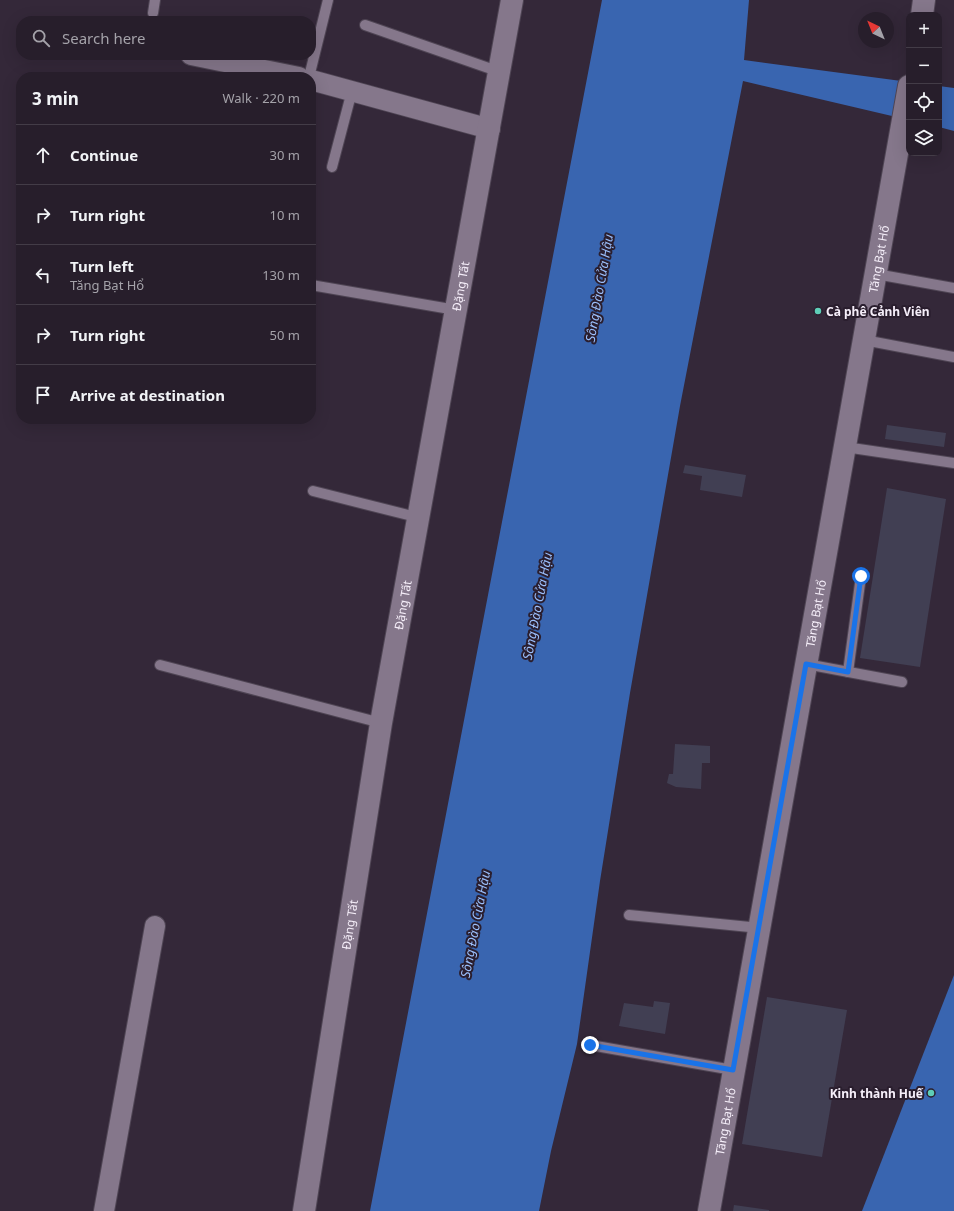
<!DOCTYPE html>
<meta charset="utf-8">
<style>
body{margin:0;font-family:"Noto Sans",sans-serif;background:#2f2733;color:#f1f3f6}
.controls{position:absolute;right:12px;top:12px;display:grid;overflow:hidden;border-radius:8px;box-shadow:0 4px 16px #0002}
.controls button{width:36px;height:36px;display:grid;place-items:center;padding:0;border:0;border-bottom:1px solid #433c47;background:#271e2b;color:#f1f3f6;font:20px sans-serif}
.compass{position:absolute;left:858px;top:12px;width:36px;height:36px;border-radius:50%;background:#271e2b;box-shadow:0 4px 16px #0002;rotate:317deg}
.stop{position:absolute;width:12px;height:12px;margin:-9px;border:3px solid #1a73e8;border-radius:50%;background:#fff}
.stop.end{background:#1a73e8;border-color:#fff;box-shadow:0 1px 4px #0008}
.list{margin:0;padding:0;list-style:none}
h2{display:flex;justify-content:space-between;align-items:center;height:52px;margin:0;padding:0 16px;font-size:17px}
h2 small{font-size:13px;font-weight:400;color:#a4a2a9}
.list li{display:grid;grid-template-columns:26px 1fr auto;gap:12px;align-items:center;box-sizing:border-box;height:60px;padding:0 16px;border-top:1px solid #433c47}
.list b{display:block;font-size:15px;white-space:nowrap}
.list p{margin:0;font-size:13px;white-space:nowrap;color:#a4a2a9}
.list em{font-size:13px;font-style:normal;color:#a4a2a9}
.icon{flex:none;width:22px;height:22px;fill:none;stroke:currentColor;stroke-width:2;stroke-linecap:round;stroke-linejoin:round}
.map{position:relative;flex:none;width:954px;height:1211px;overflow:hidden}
.search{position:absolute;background:#271e2b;box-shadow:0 4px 16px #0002;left:16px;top:16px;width:300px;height:44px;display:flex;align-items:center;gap:10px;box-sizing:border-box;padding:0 14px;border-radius:16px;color:#a4a2a9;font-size:15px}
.panel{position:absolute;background:#271e2b;box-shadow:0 4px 16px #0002;left:16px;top:72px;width:300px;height:352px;border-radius:16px}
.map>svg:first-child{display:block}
.water{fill:#3965b0}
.building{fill:#413f53}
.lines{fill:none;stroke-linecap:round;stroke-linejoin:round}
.lane-casing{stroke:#4f4554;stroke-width:12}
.street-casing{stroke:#4f4554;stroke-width:22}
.secondary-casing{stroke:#4f4554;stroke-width:24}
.lane{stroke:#85778b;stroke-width:10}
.street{stroke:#85778b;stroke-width:20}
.secondary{stroke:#85778b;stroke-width:22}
.route{stroke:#1a73e8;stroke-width:5}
.poi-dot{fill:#5eceb7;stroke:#2a1e2e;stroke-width:1.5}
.labels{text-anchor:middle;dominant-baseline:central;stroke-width:4;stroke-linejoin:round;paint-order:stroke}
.street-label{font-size:12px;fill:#f5eef9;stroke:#2a1e2e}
.poi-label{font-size:12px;font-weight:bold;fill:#f5eef9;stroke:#2a1e2e;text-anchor:start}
.water-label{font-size:13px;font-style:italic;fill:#9bbffc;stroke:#2a1e2e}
</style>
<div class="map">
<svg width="954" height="1211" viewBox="0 0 954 1211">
<rect width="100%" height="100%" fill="#342839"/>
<g class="water">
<polygon points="602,0 749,0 744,60 909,82 909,120 743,81 680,406 630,693 600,881 577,1044 551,1151 539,1211 370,1211"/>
<polygon points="939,86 954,88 954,131 939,127"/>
<polygon points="954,975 954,1211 862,1211"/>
</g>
<g class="building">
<polygon points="887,425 946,433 944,447 885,439"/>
<polygon points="685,465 746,475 742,497 700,490 702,476 683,473"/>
<polygon points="887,488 946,499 920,667 860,658"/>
<polygon points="675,744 710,746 710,763 702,763 701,789 676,787 667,783 669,774 673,774"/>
<polygon points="767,997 847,1010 822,1157 742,1144"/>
<polygon points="654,1001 670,1003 665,1034 619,1026 624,1003 653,1007"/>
<polygon points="734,1205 769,1210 769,1211 733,1211"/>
</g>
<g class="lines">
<defs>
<g id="lane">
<polyline points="153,13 155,0"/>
<polyline points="365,25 500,72"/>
<polyline points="309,77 328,0"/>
<polyline points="332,167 352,91"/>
<polyline points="876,274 954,288"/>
<polyline points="311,285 456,310"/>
<polyline points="864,340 954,357"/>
<polyline points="845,447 954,463"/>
<polyline points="313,491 420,518"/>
<polyline points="806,664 902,682"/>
<polyline points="160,665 381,723"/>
<polyline points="848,672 861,576"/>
<polyline points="629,915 760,928"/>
<polyline points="590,1045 733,1070"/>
</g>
<g id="street">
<polyline points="191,55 299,77"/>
<polyline points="311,80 490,129"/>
<polyline points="104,1211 155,926"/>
</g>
<g id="secondary">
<polyline points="922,15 924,0"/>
<path id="s1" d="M 304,1211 L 381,723 L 512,0"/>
<path id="s2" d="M 709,1211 L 909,86"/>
</g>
</defs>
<use href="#lane" class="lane-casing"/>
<use href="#street" class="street-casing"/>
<use href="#secondary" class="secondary-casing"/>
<use href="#lane" class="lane"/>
<use href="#street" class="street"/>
<use href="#secondary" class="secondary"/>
</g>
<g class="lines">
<polyline class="route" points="590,1045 733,1070 806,664 848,672 861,576"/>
</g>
<g class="poi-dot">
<circle cx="818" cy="311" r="4"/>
<circle cx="931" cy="1093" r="4"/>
</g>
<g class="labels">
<g class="street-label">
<text stroke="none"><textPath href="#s2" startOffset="967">Tăng Bạt Hổ</textPath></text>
<text stroke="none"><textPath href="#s1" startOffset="938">Đặng Tất</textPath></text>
<text stroke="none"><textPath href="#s1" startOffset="614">Đặng Tất</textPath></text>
<text stroke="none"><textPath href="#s2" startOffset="607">Tăng Bạt Hổ</textPath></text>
<text stroke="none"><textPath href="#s1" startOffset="290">Đặng Tất</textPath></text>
<text stroke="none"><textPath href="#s2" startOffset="91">Tăng Bạt Hổ</textPath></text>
</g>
<g class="poi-label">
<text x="826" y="311">Cà phê Cảnh Viên</text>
<text x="923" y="1093" text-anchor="end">Kinh thành Huế</text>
</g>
<g class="water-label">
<text transform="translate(599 288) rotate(-80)">Sông Đào Cửa Hậu</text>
<text transform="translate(537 606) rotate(-79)">Sông Đào Cửa Hậu</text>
<text transform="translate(475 924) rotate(-79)">Sông Đào Cửa Hậu</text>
</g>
</g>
</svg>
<div class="controls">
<button>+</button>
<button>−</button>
<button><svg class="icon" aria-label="locate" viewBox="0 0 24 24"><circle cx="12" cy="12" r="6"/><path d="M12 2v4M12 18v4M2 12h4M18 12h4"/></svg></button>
<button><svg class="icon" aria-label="layers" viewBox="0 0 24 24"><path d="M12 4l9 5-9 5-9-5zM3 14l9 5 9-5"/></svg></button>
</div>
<svg class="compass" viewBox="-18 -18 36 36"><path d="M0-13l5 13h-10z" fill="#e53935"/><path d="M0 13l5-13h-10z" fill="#a4a2a9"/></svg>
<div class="stop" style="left:861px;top:576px"></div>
<div class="stop end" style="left:590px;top:1045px"></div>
<div class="search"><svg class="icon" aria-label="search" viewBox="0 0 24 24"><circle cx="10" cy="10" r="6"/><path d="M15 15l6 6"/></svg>Search here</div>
<section class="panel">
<h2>3 min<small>Walk · 220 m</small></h2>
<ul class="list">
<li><svg class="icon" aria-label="ahead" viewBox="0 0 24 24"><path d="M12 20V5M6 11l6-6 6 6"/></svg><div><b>Continue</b></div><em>30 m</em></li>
<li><svg class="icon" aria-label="right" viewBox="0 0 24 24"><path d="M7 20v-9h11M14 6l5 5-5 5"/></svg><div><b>Turn right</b></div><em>10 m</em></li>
<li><svg class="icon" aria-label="left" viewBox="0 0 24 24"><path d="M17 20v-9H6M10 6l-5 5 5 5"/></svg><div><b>Turn left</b><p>Tăng Bạt Hổ</p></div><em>130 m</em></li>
<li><svg class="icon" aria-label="right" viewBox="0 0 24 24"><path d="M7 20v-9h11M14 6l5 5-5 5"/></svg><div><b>Turn right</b></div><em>50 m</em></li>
<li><svg class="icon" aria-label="arrive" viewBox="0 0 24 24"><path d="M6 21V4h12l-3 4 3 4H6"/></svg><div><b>Arrive at destination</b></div></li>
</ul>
</section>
</div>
